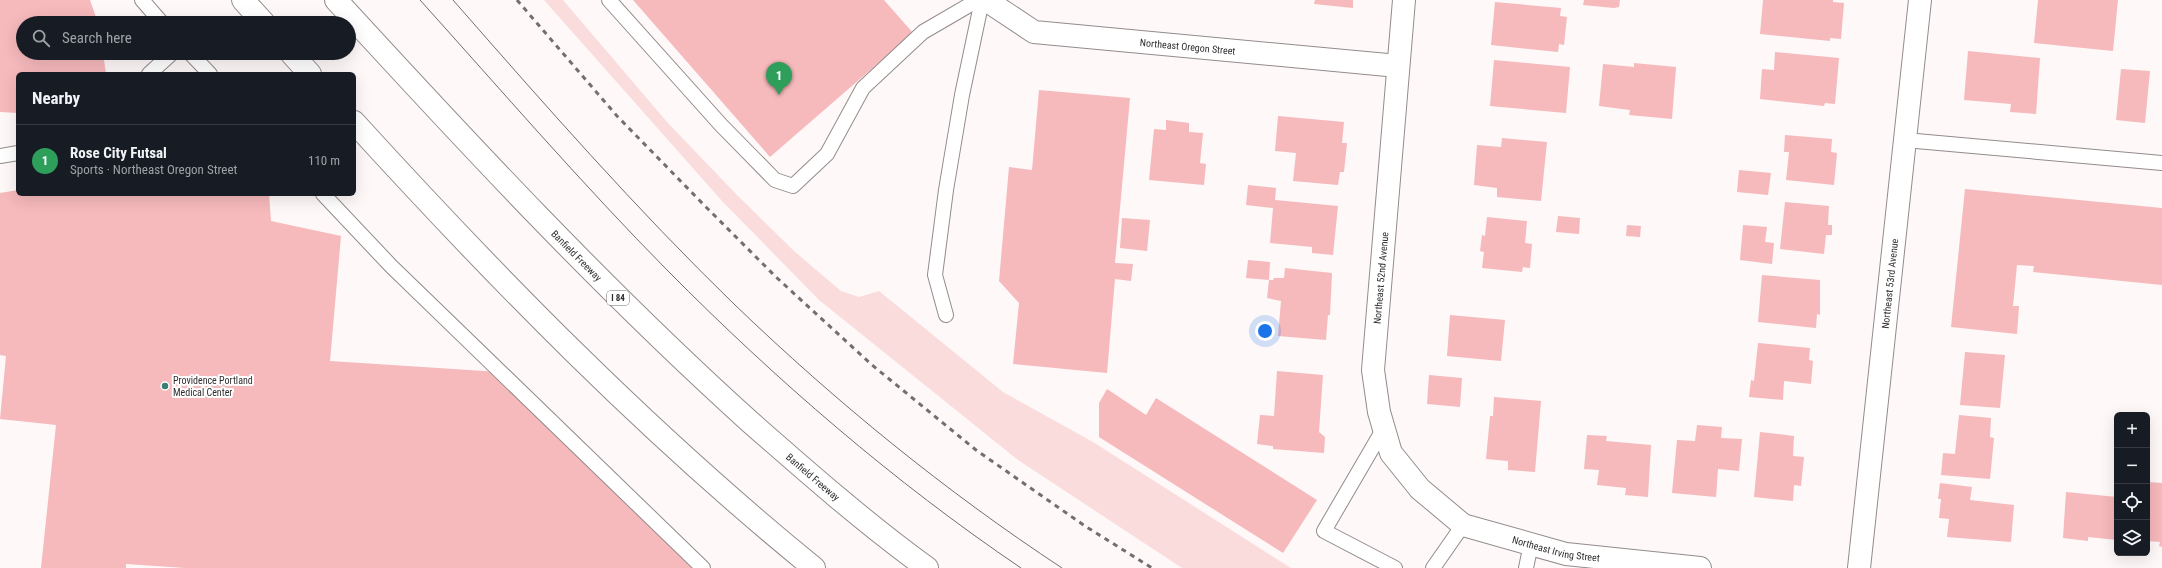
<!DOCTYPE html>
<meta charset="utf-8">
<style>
body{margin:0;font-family:"Roboto Condensed",sans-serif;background:#20242c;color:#f1f3f6}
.controls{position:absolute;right:12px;bottom:12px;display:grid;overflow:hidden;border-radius:6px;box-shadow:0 4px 16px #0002}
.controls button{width:36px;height:36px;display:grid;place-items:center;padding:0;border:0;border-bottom:1px solid #363941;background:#171b24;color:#f1f3f6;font:20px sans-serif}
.you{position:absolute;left:1265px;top:331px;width:14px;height:14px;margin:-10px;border:3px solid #fff;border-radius:50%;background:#1a73e8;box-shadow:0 0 0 6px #1a73e833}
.badge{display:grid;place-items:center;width:26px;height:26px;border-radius:50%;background:#d93025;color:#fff;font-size:13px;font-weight:700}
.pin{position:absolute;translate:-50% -33px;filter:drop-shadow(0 1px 2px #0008)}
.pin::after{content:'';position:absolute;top:21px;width:14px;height:12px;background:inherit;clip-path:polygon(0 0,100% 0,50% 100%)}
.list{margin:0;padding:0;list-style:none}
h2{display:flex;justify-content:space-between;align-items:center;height:52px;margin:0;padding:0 16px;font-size:17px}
h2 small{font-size:13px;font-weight:400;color:#9ea1a6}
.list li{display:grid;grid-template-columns:26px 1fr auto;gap:12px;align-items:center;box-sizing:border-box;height:72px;padding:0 16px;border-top:1px solid #363941}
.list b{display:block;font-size:15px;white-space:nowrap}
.list p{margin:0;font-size:13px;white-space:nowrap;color:#9ea1a6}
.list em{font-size:13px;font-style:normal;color:#9ea1a6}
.icon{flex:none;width:22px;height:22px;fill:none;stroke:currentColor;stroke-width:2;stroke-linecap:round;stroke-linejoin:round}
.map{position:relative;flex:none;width:2162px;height:568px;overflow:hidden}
.search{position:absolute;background:#171b24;box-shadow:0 4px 16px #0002;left:16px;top:16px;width:340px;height:44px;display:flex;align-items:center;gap:10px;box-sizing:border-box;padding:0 14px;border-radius:22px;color:#9ea1a6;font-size:15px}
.panel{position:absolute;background:#171b24;box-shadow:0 4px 16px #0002;left:16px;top:72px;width:340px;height:124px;border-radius:6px}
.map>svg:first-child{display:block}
.green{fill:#fbdcdd}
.building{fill:#f6b9bc}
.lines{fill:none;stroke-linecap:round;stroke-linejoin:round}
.service-casing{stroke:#948b8b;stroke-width:16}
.minor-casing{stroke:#948b8b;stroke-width:24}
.motorway-casing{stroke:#948b8b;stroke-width:24}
.service{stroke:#fff;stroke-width:14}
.minor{stroke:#fff;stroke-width:22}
.motorway{stroke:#fff;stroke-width:22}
.tram{stroke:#736f6f;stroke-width:1}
.rail{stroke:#736f6f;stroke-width:3;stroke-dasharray:5 5;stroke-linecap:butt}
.poi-dot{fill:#3a7f73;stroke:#fff;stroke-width:1.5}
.labels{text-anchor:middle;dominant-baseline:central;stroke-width:4;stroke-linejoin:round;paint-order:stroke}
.shield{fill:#fff;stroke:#6e6c6c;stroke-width:1}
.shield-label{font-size:9px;font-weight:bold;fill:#302d2d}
.street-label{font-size:10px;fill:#302d2d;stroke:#fff}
.poi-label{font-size:10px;fill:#302d2d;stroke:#fff;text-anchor:start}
</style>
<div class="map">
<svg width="2162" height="568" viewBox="0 0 2162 568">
<rect width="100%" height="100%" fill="#fef8f8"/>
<polygon class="green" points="544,0 563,0 667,122 737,195 794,251 841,291 859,297 879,291 1003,392 1093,442 1291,568 1182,568 1018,460 819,300 722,201"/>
<g class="building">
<polygon points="0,0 90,0 98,23 23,23 23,53 103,53 106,74 18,74 18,113 0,112"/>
<polygon points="633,0 884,0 913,33 770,157"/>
<polygon points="1315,0 1353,0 1353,8 1314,4"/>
<polygon points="1584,0 1620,0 1619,7 1614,8 1583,5"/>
<polygon points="1763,0 1833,0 1833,2 1844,3 1841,39 1830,38 1830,41 1760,34"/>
<polygon points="2038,0 2118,0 2113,51 2034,43"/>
<polygon points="1495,2 1561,8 1560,16 1567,17 1564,45 1559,44 1558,52 1491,45"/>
<polygon points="1968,51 2040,58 2036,114 2010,112 2011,104 1964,100"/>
<polygon points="1775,52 1839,58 1835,104 1825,103 1824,106 1760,99 1762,69 1774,70"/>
<polygon points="1494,60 1570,67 1566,113 1490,106"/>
<polygon points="1634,63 1676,67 1672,119 1629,115 1630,110 1599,106 1603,64 1634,67"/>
<polygon points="2121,69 2150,71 2145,123 2116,120"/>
<polygon points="1039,90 1130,98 1115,263 1133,264 1131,281 1115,279 1107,373 1013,364 1019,303 999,281 1009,167 1032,170"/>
<polygon points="1278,116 1344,122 1342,143 1347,143 1344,172 1340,172 1338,185 1293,181 1296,153 1275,151"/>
<polygon points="1166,120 1189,123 1189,132 1203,133 1200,163 1206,164 1204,185 1149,180 1154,129 1166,130"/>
<polygon points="1785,135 1832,139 1831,152 1837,153 1834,185 1786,180 1789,152 1784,152"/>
<polygon points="1502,138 1547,142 1541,201 1497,197 1497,188 1474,185 1477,145 1501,147"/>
<polygon points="1739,170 1771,173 1768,195 1737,192"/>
<polygon points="1248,185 1276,188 1275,200 1338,206 1333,255 1312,253 1312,247 1270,243 1273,208 1246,205"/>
<polygon points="1965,189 2162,208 2162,285 2033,272 2034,266 2017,265 2013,306 2019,306 2017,334 1951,327"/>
<polygon points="18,190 18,194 269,194 271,221 341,236 330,361 500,372 699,568 185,568 126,564 126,568 41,568 56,425 0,419 6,356 0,355 0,193"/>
<polygon points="1785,202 1829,206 1828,225 1832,225 1832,235 1826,235 1824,254 1780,249"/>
<polygon points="1558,216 1580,218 1579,234 1556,232"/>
<polygon points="1487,217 1527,221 1525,243 1532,244 1530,268 1523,267 1522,272 1482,268 1484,252 1480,251 1482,235 1485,236"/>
<polygon points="1122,218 1150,220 1147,251 1120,248"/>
<polygon points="1627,225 1641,226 1640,237 1626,236"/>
<polygon points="1743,225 1767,227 1765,242 1774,243 1772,264 1740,260"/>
<polygon points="1248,260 1270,262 1269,280 1246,278"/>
<polygon points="1285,268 1332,273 1330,315 1328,315 1326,340 1278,336 1281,301 1267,298 1269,280 1273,280 1274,278 1284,278"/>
<polygon points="1762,275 1820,280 1820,315 1817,314 1816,328 1758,322"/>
<polygon points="1450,315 1505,320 1501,361 1447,356"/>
<polygon points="1758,343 1810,348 1809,360 1813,361 1811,384 1784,381 1783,400 1749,397 1751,380 1754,381"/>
<polygon points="1965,352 2005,355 2000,408 1960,405"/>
<polygon points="1277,371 1323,375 1319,432 1325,437 1324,453 1273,449 1273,446 1257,444 1260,415 1274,416"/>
<polygon points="1429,375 1462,378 1460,407 1427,404"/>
<polygon points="1107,389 1146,415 1156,398 1317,500 1283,553 1099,437 1099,403"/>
<polygon points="1494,397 1541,401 1535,472 1508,470 1508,461 1486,459 1490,416 1493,416"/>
<polygon points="1959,415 1991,418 1990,437 1994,438 1990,479 1941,475 1943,453 1955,454"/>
<polygon points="1697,425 1722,427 1721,438 1742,439 1739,471 1718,469 1716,497 1672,493 1677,440 1695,441"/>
<polygon points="1760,432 1794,436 1793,456 1804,457 1801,486 1794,485 1793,501 1754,497"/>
<polygon points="1587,435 1607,436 1606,441 1651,445 1648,497 1625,495 1626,488 1597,485 1599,470 1584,469"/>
<polygon points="2148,482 2162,483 2162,547 2159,546 2160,542 2147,541"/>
<polygon points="1940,483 1972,487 1970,500 2014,505 2011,542 1947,537 1949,519 1939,518 1941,499 1938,499"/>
<polygon points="2066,492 2117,497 2117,540 2088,537 2088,541 2063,538"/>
</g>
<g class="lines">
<defs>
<g id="service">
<polyline points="142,0 162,23"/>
<polyline points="609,0 721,125 775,180 793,186 827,154 863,88 923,32 978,0"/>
<polyline points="190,53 210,74"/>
<polyline points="149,74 172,53"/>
<polyline points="1905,140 2162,163"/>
<polyline points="0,156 18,153"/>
<polyline points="323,194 391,266 703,568"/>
<polyline points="946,315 935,275 946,190 962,95 982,0"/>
<polyline points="1384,428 1324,531 1395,568"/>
<polyline points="1433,568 1463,525"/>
<polyline points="1526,568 1531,544"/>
</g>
<g id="minor">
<path id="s1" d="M 986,0 L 1034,32 L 1398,66"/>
<path id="s2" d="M 1404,0 L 1373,370 L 1379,412 L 1391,453 L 1420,489 L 1463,525 L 1566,554 L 1700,568"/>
<path id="s3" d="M 1859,568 L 1920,0"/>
</g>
<g id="motorway">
<polyline points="243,0 264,23"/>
<path id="s4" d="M 336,0 C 469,145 603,289 749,421 C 807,472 865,523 927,568"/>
<polyline points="291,53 310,74"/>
<path d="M 354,122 C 498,280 648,433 814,568"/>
</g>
</defs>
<use href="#service" class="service-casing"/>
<use href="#minor" class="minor-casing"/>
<use href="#motorway" class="motorway-casing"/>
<use href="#service" class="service"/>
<use href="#minor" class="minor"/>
<use href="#motorway" class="motorway"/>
<g class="tram">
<path d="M 420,0 C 502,91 582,184 668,271 C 776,380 894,482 1021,568"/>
<path d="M 453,0 C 544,104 636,209 735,305 C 836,402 945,491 1062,568"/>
</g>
<polyline class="rail" points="517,0 617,116 704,205 776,277 872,365 976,450 1085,526 1152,568"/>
</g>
<circle class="poi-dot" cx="165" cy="386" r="4"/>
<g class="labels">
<rect class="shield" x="607" y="291" width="22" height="14" rx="3"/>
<g class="shield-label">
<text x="618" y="298">I 84</text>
</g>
<g class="street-label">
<text stroke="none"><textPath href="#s1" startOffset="212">Northeast Oregon Street</textPath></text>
<text stroke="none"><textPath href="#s4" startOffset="351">Banfield Freeway</textPath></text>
<text transform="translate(1381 278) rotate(-85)">Northeast 52nd Avenue</text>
<text stroke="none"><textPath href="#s3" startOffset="286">Northeast 53rd Avenue</textPath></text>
<text stroke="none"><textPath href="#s4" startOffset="675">Banfield Freeway</textPath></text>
<text stroke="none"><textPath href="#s2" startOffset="655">Northeast Irving Street</textPath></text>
</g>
<g class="poi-label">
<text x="173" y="380">Providence Portland<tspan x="173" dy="12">Medical Center</tspan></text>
</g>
</g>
</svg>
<div class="controls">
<button>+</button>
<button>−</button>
<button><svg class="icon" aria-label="locate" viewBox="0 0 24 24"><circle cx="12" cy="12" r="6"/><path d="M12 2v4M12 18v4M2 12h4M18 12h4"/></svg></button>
<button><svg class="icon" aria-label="layers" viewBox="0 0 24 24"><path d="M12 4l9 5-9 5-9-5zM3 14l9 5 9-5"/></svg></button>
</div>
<div class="you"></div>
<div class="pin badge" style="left:779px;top:95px;background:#2e9e5b">1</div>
<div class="search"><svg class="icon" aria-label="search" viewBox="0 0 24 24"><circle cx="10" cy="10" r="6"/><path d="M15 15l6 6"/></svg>Search here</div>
<section class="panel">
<h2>Nearby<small></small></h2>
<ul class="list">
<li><span class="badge" style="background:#2e9e5b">1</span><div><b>Rose City Futsal</b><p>Sports · Northeast Oregon Street</p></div><em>110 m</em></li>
</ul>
</section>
</div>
